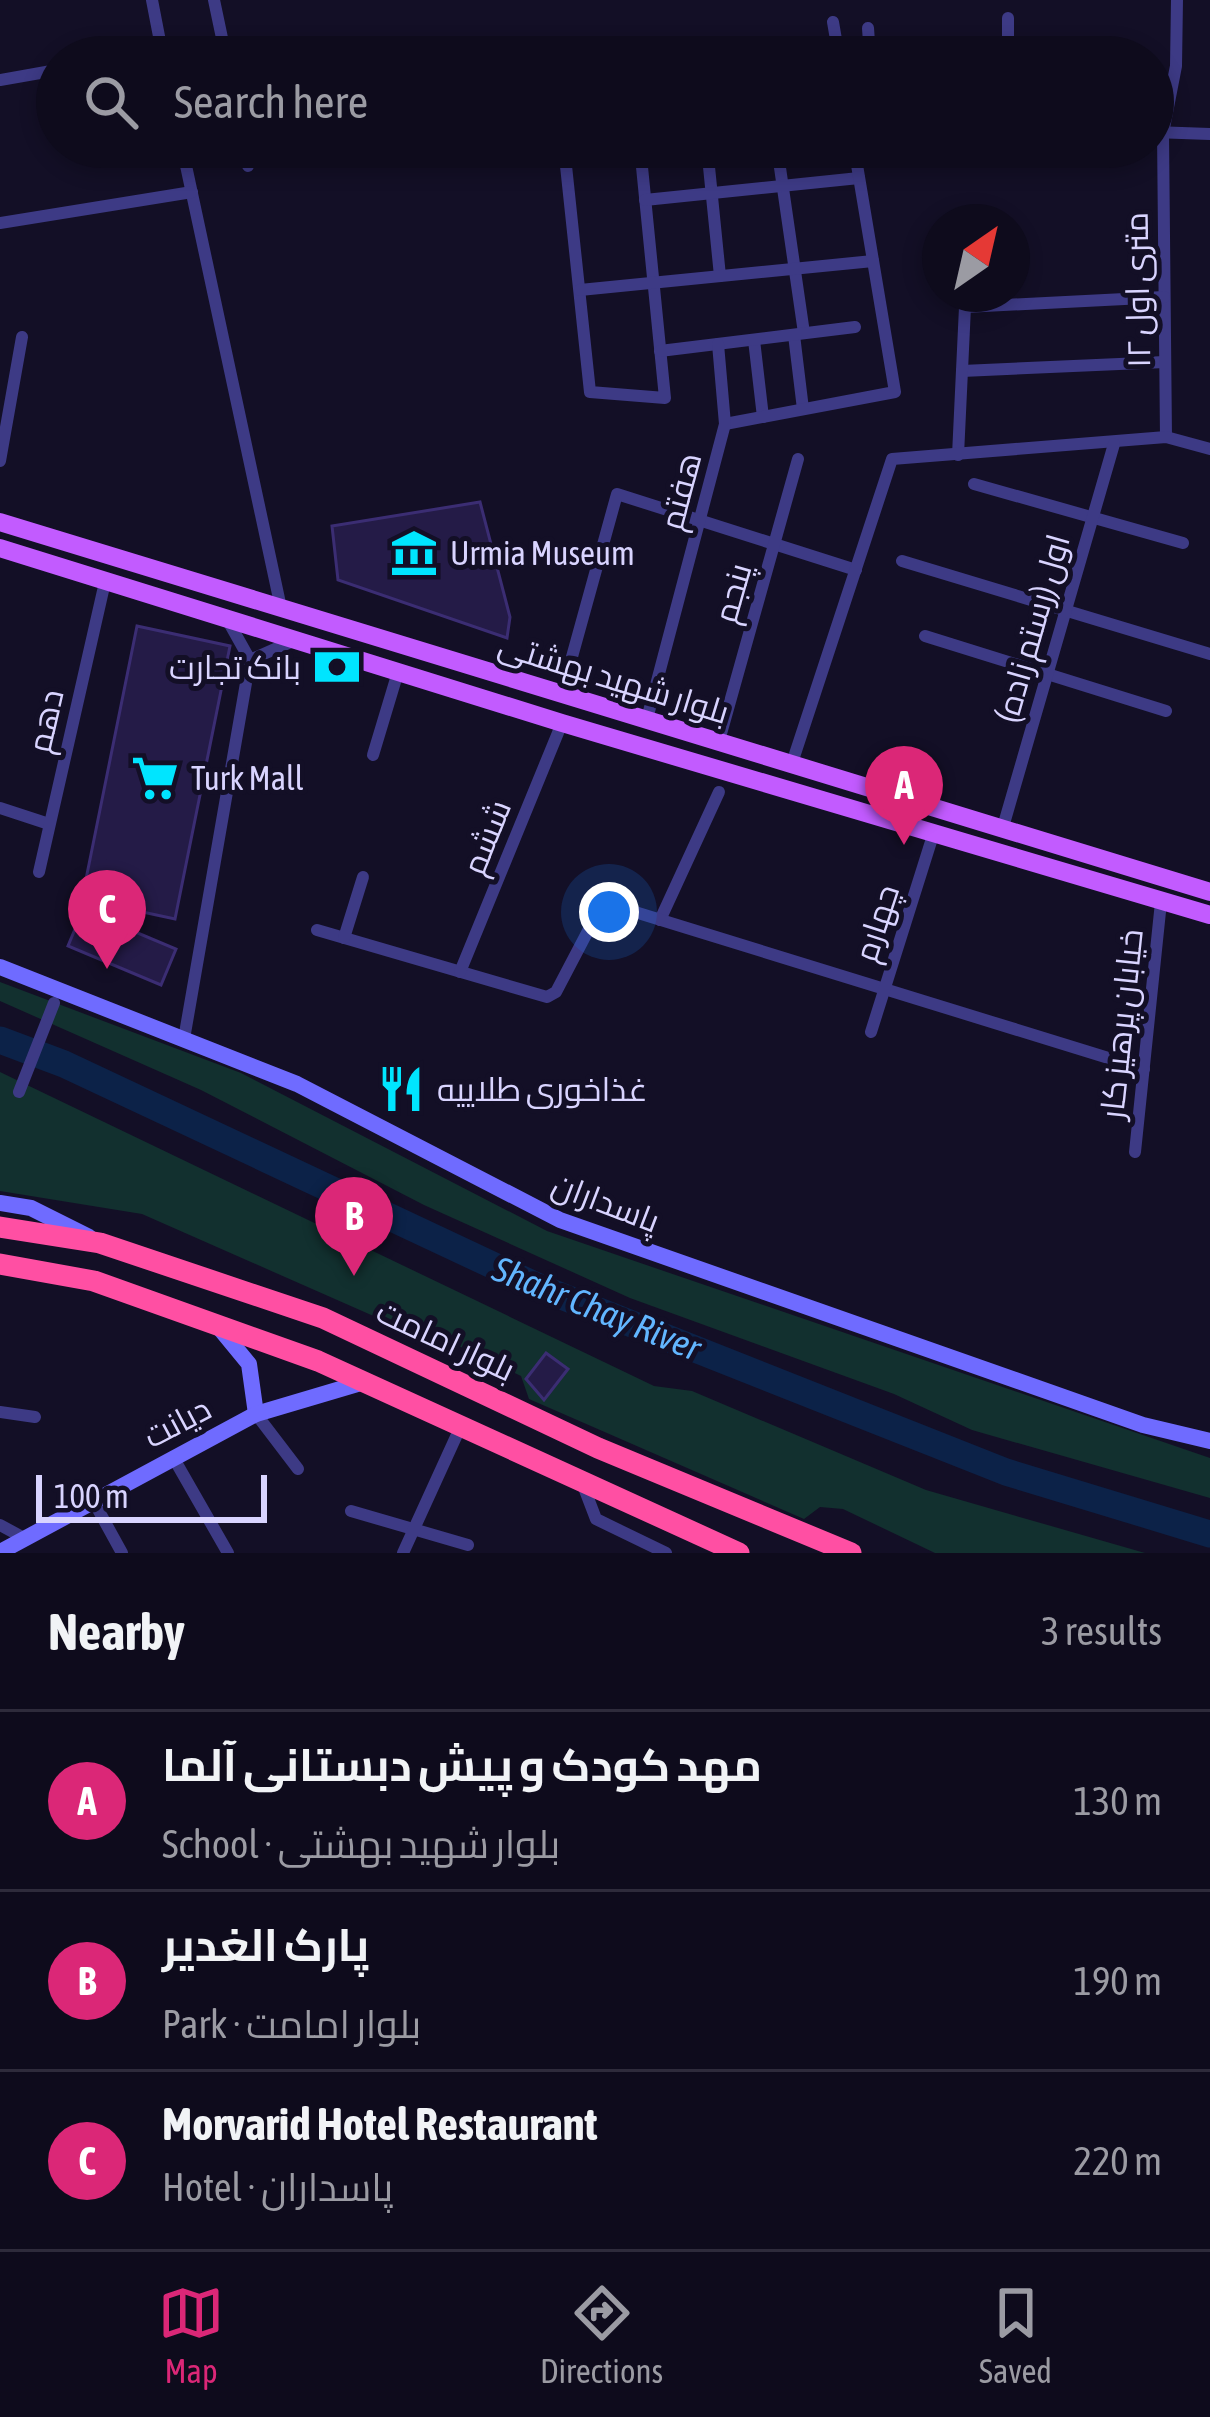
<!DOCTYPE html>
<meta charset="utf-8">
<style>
body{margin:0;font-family:"Asap Condensed",Cairo,sans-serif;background:#1c1929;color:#f1f3f6}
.compass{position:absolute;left:922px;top:204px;width:108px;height:108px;border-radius:50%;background:#0e0b1c;box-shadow:0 6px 18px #0003;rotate:34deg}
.scale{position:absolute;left:36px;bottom:30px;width:231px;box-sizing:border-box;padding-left:12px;border:6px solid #d9d4ff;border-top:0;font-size:33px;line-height:42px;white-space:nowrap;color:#d9d4ff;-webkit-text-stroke:9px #130f26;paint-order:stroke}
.you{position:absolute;left:609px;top:912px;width:42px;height:42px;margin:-30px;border:9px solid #fff;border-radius:50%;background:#1a73e8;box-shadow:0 0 0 18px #1a73e833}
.badge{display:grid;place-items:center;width:78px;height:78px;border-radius:50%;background:#db2777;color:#fff;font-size:39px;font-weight:700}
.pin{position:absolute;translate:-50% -99px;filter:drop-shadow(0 3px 6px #0008)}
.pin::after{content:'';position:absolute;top:63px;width:42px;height:36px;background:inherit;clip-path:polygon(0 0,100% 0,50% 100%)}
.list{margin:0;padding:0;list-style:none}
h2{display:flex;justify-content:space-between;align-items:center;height:156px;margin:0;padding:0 48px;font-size:51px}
h2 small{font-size:39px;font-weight:400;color:#9b9ba3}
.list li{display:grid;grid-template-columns:78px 1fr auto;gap:36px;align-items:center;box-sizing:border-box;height:180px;padding:0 48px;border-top:3px solid #2e2b3b}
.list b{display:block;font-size:45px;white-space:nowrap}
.list p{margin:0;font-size:39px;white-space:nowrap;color:#9b9ba3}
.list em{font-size:39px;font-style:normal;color:#9b9ba3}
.icon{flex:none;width:66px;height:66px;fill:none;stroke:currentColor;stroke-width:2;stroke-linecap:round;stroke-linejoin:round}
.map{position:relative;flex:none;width:1210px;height:1553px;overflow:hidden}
.search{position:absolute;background:#0e0b1c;box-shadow:0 6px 18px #0003;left:36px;right:36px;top:36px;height:132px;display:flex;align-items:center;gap:30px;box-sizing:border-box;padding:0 42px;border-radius:66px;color:#9b9ba3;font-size:45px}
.sheet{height:696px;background:#0e0b1c}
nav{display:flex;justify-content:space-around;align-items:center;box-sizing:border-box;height:168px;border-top:3px solid #2e2b3b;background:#0e0b1c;font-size:33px;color:#9b9ba3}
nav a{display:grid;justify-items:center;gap:6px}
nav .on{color:#db2777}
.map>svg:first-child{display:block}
.green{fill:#12302f}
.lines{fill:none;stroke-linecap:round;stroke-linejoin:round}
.river{stroke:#0c2248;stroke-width:27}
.building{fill:#241b47;stroke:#3b2d73;stroke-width:3}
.street{stroke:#3d3a85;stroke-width:12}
.secondary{stroke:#6f6bff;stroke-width:16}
.primary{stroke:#c25bff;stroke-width:18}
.highway{stroke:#ff4fa3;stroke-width:21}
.labels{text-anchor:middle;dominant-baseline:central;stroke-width:10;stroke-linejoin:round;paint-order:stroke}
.street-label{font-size:33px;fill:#d9d4ff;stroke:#130f26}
.poi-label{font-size:33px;fill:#d9d4ff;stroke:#130f26;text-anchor:start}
.water-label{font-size:36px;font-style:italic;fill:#62b6ff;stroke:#130f26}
</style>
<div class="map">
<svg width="1210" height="1553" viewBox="0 0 1210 1553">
<rect width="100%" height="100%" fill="#130f26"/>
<g class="green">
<polygon points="0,982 241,1073 547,1231 1210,1458 1210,1498 972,1430 894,1394 630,1298 424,1205 201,1090 0,1001"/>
<polygon points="0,1072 654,1386 692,1391 926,1490 1145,1553 935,1553 843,1509 820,1507 804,1519 529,1399 521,1376 421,1328 403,1329 142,1214 0,1191"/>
</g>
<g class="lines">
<polyline class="river" points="0,1040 64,1064 541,1288 1006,1472 1210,1534"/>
</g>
<g class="building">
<polygon points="480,502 510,617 507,638 338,580 332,526"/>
<polygon points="137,626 230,646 175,919 82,899"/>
<polygon points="83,910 176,949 161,985 68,946"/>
<polygon points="546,1353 568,1369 544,1400 526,1379"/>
</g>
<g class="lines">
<g class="street">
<polyline points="152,0 163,57"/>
<polyline points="214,0 226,57"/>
<polyline points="1008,18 1008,56"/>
<polyline points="833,22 839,57"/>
<polyline points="868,28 870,57"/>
<polyline points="762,42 764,57"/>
<polyline points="697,49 698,57"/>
<polyline points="1009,50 1123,50"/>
<polyline points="941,52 941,57"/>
<polyline points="130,57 161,52"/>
<polyline points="0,80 57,70"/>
<polyline points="1153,132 1210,134"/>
<polyline points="182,147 281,608"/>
<polyline points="244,147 248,166"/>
<polyline points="564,147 590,392 665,398 640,147"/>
<polyline points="707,147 720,276"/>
<polyline points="777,147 804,333"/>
<polyline points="645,200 859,178"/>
<polyline points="0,223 192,192"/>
<polyline points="580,290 873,261"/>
<polyline points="794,335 803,409"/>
<polyline points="754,340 763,417"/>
<polyline points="660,351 855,327"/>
<polyline points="962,371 1165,362"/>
<polyline points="725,424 895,392 854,147"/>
<polyline points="1166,437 1163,133 1176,66 1177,0"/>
<polyline points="958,455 965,307 1164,297"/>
<polyline points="0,461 22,337"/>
<polyline points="974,484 1183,543"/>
<polyline points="902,561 1210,654"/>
<polyline points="227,619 250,660 293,641"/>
<polyline points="925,636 1166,711"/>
<polyline points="562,693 617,494 856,570"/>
<polyline points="647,719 725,424 718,344"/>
<polyline points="719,741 798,459"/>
<polyline points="373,755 398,672"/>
<polyline points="792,763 892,459 1166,437 1210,449"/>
<polyline points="0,808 49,824"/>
<polyline points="1003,827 1114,444"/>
<polyline points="39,872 105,582"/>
<polyline points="660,920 719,792"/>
<polyline points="317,930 547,997 556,992 600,908 609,904 1144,1069"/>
<polyline points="344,938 363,877"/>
<polyline points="460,972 562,723"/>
<polyline points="871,1032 934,832"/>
<polyline points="184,1039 250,660"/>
<polyline points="19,1092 54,1003"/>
<polyline points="1135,1152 1161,902"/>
<polyline points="0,1412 35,1417"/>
<polyline points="256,1414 298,1469"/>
<polyline points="173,1457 228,1553"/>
<polyline points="583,1485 596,1519 666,1553"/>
<polyline points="94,1502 122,1553"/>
<polyline points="351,1511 468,1545"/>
<polyline points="0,1525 24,1538"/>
<polyline points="403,1553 460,1428"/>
</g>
<g class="secondary">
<polyline points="0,967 297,1084 560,1220 1143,1425 1210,1441"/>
<polyline points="0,1203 31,1208 89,1237"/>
<polyline points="221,1330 249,1364 256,1414"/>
<polyline points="0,1552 256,1414 364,1382"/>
</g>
<g class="primary">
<polyline points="0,522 1210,892"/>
<polyline points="0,548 562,723 1210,915"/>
</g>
<g class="highway">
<polyline points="0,1227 100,1243 323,1318 598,1448 851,1553"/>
<polyline points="0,1264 94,1281 318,1361 739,1553"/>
</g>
</g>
<defs>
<symbol id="museum-bare" viewBox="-9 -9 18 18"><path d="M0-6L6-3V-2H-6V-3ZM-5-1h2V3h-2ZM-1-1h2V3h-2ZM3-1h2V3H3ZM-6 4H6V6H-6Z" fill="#00e5ff" stroke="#130f26" stroke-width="2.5" paint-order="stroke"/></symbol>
<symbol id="bank-bare" viewBox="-9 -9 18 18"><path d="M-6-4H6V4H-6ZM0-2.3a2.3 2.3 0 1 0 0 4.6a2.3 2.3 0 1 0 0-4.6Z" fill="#00e5ff" stroke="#130f26" stroke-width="2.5" paint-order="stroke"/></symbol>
<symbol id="supermarket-bare" viewBox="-9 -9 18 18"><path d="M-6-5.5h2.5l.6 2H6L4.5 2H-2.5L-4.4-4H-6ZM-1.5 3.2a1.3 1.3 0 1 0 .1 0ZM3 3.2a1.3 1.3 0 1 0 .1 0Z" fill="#00e5ff" stroke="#130f26" stroke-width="2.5" paint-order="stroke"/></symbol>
<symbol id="restaurant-bare" viewBox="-9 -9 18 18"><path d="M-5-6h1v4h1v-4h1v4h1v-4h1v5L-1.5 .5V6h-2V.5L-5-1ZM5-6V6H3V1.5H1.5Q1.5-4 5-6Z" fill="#00e5ff" stroke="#130f26" stroke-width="2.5" paint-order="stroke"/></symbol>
</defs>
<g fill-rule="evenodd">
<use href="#museum-bare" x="381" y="520" width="66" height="66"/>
<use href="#bank-bare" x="304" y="634" width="66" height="66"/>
<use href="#supermarket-bare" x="122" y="745" width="66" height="66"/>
<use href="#restaurant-bare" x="368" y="1056" width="66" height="66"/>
</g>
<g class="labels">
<g class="street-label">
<text transform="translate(1137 290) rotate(-91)">۱۲ متری اول</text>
<text transform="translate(680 491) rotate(-75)">هفتم</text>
<text transform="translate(732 593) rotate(-74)">پنجم</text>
<text transform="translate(1032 628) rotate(-74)">اول (رستم زاده)</text>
<text transform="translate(614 678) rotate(17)">بلوار شهید بهشتی</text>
<text transform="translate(45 721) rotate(-77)">دهم</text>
<text transform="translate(486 837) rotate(-68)">ششم</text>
<text transform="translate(876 923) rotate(-72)">چهارم</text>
<text transform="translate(1121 1024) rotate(-84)">خیابان پرهیز کار</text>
<text transform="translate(606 1202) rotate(21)">پاسداران</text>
<text transform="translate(446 1340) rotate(25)">بلوار امامت</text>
<text transform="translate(177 1422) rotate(-28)">دیانت</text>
</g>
<g class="poi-label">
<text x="450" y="553">Urmia Museum</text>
<text x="301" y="667" text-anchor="end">بانک تجارت</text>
<text x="191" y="778">Turk Mall</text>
<text x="437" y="1089">غذاخوری طلاییه</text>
</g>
<g class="water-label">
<text transform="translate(597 1308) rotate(22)">Shahr Chay River</text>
</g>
</g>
</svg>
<svg class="compass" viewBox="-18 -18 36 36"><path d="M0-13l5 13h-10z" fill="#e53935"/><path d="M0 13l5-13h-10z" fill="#9b9ba3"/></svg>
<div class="scale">100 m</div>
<div class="you"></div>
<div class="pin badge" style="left:904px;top:845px">A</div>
<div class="pin badge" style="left:354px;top:1276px">B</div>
<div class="pin badge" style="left:107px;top:969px">C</div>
<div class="search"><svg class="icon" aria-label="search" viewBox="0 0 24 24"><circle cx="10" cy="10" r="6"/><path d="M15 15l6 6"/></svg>Search here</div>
</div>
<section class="sheet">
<h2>Nearby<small>3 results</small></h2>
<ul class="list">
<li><span class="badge">A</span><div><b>مهد کودک و پیش دبستانی آلما</b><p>School · بلوار شهید بهشتی</p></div><em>130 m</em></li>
<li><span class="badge">B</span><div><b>پارک الغدیر</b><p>Park · بلوار امامت</p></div><em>190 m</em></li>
<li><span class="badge">C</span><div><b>Morvarid Hotel Restaurant</b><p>Hotel · پاسداران</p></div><em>220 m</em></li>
</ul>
</section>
<nav>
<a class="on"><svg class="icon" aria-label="map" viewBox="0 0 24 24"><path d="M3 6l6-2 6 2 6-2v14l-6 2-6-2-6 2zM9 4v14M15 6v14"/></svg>Map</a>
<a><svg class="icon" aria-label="directions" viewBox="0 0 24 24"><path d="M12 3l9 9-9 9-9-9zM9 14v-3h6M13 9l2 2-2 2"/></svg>Directions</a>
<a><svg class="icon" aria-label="saved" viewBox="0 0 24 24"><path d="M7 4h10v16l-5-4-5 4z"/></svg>Saved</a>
</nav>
